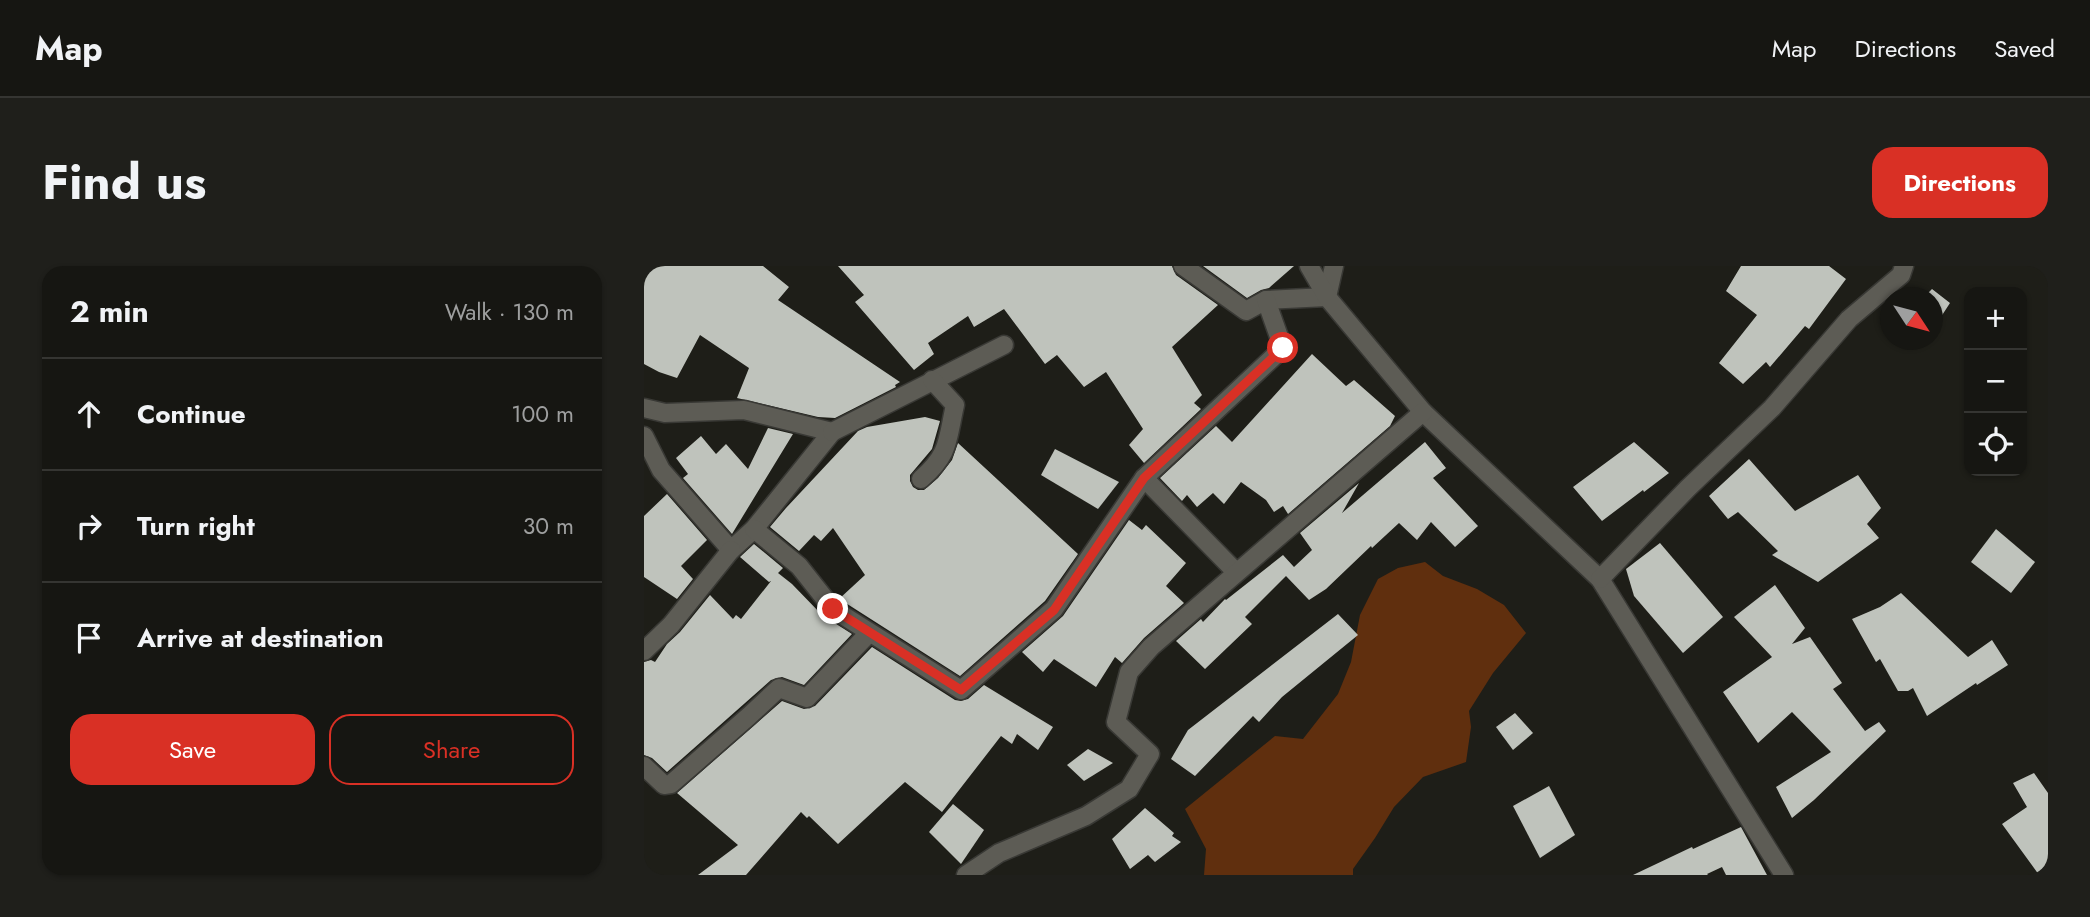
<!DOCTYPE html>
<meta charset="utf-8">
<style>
body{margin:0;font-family:Jost,sans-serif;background:#1f1f1b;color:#f1f3f6}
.controls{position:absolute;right:21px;top:21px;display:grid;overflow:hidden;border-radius:14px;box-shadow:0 2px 5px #0004}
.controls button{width:63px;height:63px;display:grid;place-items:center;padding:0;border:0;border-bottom:2px solid #353532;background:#161612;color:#f1f3f6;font:35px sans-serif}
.compass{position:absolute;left:1236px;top:21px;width:63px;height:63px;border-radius:50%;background:#161612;box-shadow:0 2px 5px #0004;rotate:126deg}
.stop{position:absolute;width:21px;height:21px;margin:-16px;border:5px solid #d93025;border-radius:50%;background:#fff}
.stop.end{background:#d93025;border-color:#fff;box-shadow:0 2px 7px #0008}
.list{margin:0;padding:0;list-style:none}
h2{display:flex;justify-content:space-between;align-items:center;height:91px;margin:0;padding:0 28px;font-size:30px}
h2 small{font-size:23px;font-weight:400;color:#9e9f9f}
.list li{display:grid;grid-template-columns:46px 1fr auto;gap:21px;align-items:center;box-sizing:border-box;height:112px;padding:0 28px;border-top:2px solid #353532}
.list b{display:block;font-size:26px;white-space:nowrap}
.list em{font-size:23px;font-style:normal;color:#9e9f9f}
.actions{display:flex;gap:14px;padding:21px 28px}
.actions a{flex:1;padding:16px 0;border:2px solid #d93025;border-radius:21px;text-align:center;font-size:24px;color:#d93025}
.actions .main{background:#d93025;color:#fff}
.icon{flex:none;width:38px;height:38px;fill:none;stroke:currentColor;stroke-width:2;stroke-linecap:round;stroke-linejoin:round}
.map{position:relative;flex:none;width:1404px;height:609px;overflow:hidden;border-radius:21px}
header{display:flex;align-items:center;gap:42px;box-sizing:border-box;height:98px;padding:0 35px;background:#161612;border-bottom:2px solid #353532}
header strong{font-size:33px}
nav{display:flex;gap:38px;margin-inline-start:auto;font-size:24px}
.intro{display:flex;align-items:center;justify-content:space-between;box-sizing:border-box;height:168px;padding:0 42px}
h1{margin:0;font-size:49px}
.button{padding:18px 32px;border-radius:21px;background:#d93025;color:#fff;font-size:24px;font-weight:700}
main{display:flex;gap:42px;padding:0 42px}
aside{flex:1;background:#161612;border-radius:21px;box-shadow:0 2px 5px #0004}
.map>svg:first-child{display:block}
.green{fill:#602f0e}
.building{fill:#bfc3bc}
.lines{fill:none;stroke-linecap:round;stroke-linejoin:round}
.minor-casing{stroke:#393935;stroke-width:21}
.minor{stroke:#5d5c55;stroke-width:18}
.route{stroke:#d93025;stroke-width:9}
</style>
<header>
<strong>Map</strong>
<nav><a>Map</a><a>Directions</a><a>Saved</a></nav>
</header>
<div class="intro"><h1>Find us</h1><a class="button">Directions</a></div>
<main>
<aside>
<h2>2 min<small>Walk · 130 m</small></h2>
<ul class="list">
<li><svg class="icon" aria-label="ahead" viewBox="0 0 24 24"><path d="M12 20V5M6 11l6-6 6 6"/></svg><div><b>Continue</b></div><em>100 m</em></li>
<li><svg class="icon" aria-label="right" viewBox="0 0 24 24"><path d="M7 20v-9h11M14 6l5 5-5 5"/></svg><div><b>Turn right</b></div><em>30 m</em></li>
<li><svg class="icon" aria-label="arrive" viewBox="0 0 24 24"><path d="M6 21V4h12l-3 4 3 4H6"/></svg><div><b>Arrive at destination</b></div></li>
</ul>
<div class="actions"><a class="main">Save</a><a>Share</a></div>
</aside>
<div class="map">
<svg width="1404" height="609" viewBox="0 0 1404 609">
<rect width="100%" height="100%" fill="#1e1e18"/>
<polygon class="green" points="781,296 799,310 833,323 860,339 882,367 849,407 825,445 827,461 822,496 779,511 750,541 731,572 709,603 709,609 560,609 562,583 541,543 631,470 659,473 694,428 707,396 716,349 734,313 754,302"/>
<g class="building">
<polygon points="0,0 119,0 145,21 134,34 256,116 251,119 252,121 191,152 174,151 93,132 105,102 56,69 33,112 15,106 0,98"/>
<polygon points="194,0 528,0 532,9 574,39 528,81 558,129 550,137 557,143 500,197 485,179 499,163 462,106 440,121 413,89 401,98 360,43 330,61 324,50 284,77 290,88 270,104 211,36 220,29"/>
<polygon points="559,0 650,0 625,22 617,24 603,32"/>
<polygon points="1097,0 1185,0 1202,13 1165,63 1161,60 1126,101 1122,96 1099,118 1075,97 1113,49 1082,25"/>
<polygon points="1288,23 1306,37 1293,57 1289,54 1289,32 1279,32"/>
<polygon points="668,88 702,120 710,114 751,150 746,160 644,248 639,240 630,246 622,234 597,216 580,238 569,227 553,241 543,229 538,235 516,212 572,160 588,176"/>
<polygon points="281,151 296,155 288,183 266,209 266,215 269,221 274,224 280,224 294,212 308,194 314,177 434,288 401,335 316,410 197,334 195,333 221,309 189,262 177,275 170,269 155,285 126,261 142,242 214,165 223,161"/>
<polygon points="124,162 149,168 88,268 39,212 44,208 32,192 57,170 72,188 82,178 104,203"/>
<polygon points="781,176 802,202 789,212 834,260 811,281 787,256 773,274 755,257 728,282 727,280 682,323 665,334 642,310 601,351 608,358 561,403 532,375 557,353 559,356 581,333 582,334 639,289 650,301 668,284 656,267 715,217 698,247"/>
<polygon points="990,176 1025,207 1000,226 999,224 958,255 929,221"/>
<polygon points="411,183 475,216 454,243 397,209"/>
<polygon points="1105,193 1151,245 1214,209 1237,242 1223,258 1235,272 1174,316 1128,289 1134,285 1094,246 1084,253 1065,230"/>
<polygon points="23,228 63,274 37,300 49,313 33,333 0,311 0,250"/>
<polygon points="485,254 498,264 502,259 542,297 522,320 540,337 500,372 478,397 471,391 452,421 410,393 399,406 378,386 419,350"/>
<polygon points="1352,263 1391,296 1367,327 1327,296"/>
<polygon points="1016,277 1079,351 1039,387 990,330 982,303"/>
<polygon points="110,278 139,302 134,307 148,318 178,349 208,368 160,419 138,411 127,414 23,506 8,492 0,489 0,396 7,394 11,396 23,378 36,366 66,329 89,353 92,349 97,353 127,315 125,316 96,291"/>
<polygon points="1131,319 1161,362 1148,378 1166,371 1198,417 1189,423 1221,465 1235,456 1242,465 1170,534 1148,552 1132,521 1187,486 1148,446 1114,477 1079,426 1128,391 1090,351"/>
<polygon points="1257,327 1324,391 1348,374 1364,399 1333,419 1332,417 1283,450 1269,422 1264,425 1254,425 1236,393 1232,396 1208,353 1236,341"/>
<polygon points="694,348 714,369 638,431 615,456 609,450 551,510 527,493 544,464"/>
<polygon points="228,381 311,434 317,435 324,433 340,419 409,461 394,484 373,468 368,478 357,470 298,546 261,516 194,578 165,550 163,552 157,546 102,609 54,609 94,579 33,527 138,435 160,443 171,440"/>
<polygon points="871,447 889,467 869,484 852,461"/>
<polygon points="444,483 469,497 440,515 423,499"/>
<polygon points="1390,507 1404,527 1404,609 1395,609 1358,558 1383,541 1369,517"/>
<polygon points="905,520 931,569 896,592 869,540"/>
<polygon points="309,538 340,564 317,598 285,566"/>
<polygon points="501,542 530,567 528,570 537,576 511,596 504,589 486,603 468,573"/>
<polygon points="1097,561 1123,609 1082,609 1078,601 1063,608 1064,609 989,609 1048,581 1049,583"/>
</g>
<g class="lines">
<defs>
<g id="minor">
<polyline points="539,0 602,45 622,34 683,31 690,0"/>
<polyline points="665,0 683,31 779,146 956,313 1140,609"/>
<polyline points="0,142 21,147 100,144 188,166 110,263 87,284 17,204 0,170"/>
<polyline points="188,166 360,79"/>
<polyline points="500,212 592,306"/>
<path d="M 277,213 C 306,188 303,174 311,139 L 288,114"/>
<polyline points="110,263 155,300 189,343 317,424 410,343 500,212 639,82 622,34"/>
<polyline points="956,313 1044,222 1128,142 1205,53 1257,9 1260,0"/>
<polyline points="0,385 27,359 87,284"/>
<polyline points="0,500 20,519 27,518 105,450 135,422 163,432 225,367"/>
<polyline points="322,609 355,587 442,550 485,523 506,488 472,456 485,406 507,381 779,146"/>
</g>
</defs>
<use href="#minor" class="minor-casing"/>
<use href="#minor" class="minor"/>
</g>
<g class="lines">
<polyline class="route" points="189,343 317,424 410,344 500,212 639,82"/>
</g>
</svg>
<div class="controls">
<button>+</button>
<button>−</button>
<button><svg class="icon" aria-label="locate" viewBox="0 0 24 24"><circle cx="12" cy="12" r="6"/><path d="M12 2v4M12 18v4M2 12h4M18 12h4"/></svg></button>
</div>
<svg class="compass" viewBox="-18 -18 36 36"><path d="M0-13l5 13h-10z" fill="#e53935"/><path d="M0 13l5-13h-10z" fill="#9e9f9f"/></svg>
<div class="stop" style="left:639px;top:82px"></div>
<div class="stop end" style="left:189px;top:343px"></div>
</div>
</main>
